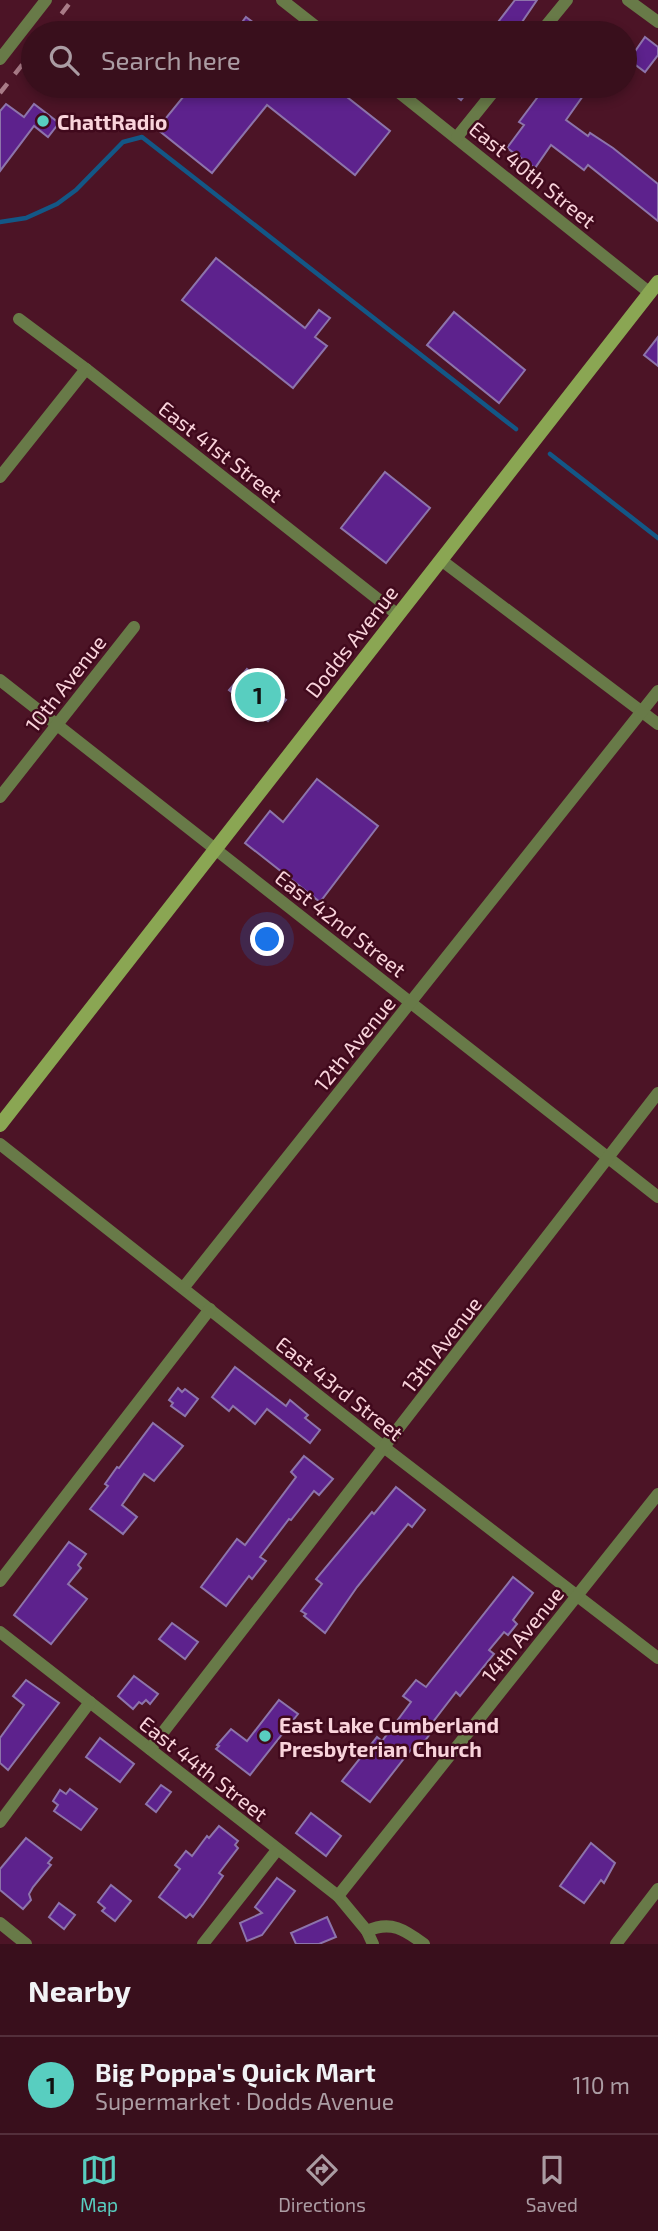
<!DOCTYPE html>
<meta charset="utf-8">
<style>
body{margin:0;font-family:"Exo 2",sans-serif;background:#441d29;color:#f1f3f6}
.you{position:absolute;left:268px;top:940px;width:24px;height:24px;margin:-18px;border:5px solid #fff;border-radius:50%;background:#1a73e8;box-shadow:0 0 0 10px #1a73e833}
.badge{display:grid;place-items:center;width:46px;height:46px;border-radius:50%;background:#58cec0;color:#111;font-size:23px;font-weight:700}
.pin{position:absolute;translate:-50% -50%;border:4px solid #fff;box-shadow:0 2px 7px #0006}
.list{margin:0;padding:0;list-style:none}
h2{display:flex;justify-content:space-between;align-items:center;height:91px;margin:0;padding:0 28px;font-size:30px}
h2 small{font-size:23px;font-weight:400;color:#ab9ca3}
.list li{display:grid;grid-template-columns:46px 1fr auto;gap:21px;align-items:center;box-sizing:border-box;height:98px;padding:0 28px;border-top:2px solid #532f3b}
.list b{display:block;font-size:26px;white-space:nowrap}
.list p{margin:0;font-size:23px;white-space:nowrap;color:#ab9ca3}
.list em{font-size:23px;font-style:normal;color:#ab9ca3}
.icon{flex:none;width:38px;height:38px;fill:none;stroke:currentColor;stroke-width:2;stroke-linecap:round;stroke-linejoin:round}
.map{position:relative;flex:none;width:658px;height:1944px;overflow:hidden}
.search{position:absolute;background:#390f1c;box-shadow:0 4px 10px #0003;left:21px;right:21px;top:21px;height:77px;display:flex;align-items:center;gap:18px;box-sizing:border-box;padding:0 24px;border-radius:38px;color:#ab9ca3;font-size:26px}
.sheet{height:189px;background:#390f1c}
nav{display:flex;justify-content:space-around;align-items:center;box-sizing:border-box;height:98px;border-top:2px solid #532f3b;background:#390f1c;font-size:19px;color:#ab9ca3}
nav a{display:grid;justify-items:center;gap:4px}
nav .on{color:#58cec0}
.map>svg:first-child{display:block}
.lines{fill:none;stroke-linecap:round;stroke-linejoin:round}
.stream{stroke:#135786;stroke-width:4.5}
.building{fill:#5d228d;stroke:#8d74ab;stroke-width:2}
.street{stroke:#687a48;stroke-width:12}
.secondary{stroke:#8aa653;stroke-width:14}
.rail{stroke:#a97b87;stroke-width:4.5;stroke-dasharray:12 12;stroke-linecap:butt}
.poi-dot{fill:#58cec0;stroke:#40091c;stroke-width:2.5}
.labels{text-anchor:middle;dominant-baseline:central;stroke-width:5;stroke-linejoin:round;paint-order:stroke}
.poi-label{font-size:21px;font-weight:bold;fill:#f9d3db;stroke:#40091c;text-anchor:start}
.street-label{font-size:21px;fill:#f9d3db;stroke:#40091c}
</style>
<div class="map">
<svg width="658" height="1944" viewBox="0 0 658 1944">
<rect width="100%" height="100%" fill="#4c1426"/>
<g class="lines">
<g class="stream">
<polyline points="0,222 26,218 57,204 76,190 123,142 142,137 516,429"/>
<polyline points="550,454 658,538"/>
</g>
</g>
<g class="building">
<polygon points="515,0 537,0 520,25 531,33 505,33 495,26"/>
<polygon points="246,17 267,33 234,33"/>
<polygon points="645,37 658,47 658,55 645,72 629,60"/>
<polygon points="192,86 333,86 390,131 355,175 267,105 212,173 157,129"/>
<polygon points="444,86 472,86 461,100"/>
<polygon points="546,86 590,86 566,120 588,136 590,133 613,148 658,184 658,221 588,165 584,170 551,145 535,168 507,148 524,125 519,122"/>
<polygon points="6,104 24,117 34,104 59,123 48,137 34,126 0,171 0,111"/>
<polygon points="216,258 305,328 319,310 330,318 315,337 327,346 293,388 182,300"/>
<polygon points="454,312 525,370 499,403 427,345"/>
<polygon points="658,337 658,366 644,355"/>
<polygon points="385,472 430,508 386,563 341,528"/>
<polygon points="247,669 286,700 268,721 229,690"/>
<polygon points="317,779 378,826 320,902 245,843 270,811 283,822"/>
<polygon points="235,1367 286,1406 290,1400 308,1415 305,1418 320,1430 310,1443 267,1409 255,1424 233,1406 229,1411 212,1397"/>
<polygon points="178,1388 182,1392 185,1389 198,1399 185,1416 171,1406 173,1403 169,1400"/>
<polygon points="153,1423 183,1446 154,1481 144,1474 122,1505 137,1517 123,1534 90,1509 108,1486 105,1484 117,1467 119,1468"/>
<polygon points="304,1456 333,1479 319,1495 314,1491 291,1520 289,1519 260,1557 266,1561 252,1579 249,1576 226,1606 201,1587 237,1539 245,1545 296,1477 291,1472"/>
<polygon points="396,1487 425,1510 412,1527 408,1524 357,1587 325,1633 304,1616 306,1614 301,1611 322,1584 316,1579 372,1512 374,1514"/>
<polygon points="69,1542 86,1554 78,1565 81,1568 68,1584 87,1599 51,1644 14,1615"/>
<polygon points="513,1577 533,1593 513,1620 517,1624 508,1635 504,1632 489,1650 494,1654 460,1696 456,1692 426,1731 430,1734 418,1750 413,1747 370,1802 342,1781 377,1737 382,1741 411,1702 403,1696 416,1680 426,1687"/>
<polygon points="172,1623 198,1642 185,1659 159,1639"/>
<polygon points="134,1676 158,1694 150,1704 146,1700 142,1704 139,1702 133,1709 118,1696"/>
<polygon points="26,1680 59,1703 8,1770 0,1763 0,1738 24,1705 13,1696"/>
<polygon points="279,1700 298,1714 250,1775 216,1749 219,1746 217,1745 231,1729 247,1741"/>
<polygon points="100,1738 134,1764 120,1782 86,1757"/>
<polygon points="161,1785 171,1792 156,1812 146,1804"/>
<polygon points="70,1789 97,1809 81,1830 54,1811 58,1805 53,1801 60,1790 66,1794"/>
<polygon points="311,1813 341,1836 326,1856 296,1833"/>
<polygon points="219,1826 238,1841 235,1845 238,1848 219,1873 223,1876 203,1904 193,1917 190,1914 186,1918 159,1897 180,1869 175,1865 186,1851 192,1856 207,1836 209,1838"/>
<polygon points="26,1838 52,1858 48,1863 51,1865 33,1887 29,1894 31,1900 23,1909 0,1890 0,1869"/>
<polygon points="591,1843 615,1863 604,1883 601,1880 584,1903 560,1886"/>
<polygon points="277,1878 295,1891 262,1935 247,1941 240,1923 262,1913 255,1907"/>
<polygon points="111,1885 131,1901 115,1921 102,1911 105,1908 98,1902"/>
<polygon points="59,1903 75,1915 64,1929 49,1917"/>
<polygon points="327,1917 336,1937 319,1944 296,1944 291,1933"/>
</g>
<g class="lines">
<g class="street">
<polyline points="282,0 324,33"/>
<polyline points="628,0 658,22"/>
<polyline points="540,33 567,0"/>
<polyline points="0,59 46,0"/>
<polyline points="391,86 650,293"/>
<polyline points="457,137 498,86"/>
<polyline points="19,319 86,369 398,615"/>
<polyline points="0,477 86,369"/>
<polyline points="441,560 658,724"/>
<polyline points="0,680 658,1197"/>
<polyline points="0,797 134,627"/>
<polyline points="0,1144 385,1448 658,1658"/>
<polyline points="184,1287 658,691"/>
<polyline points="0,1581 210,1309"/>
<polyline points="0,1632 338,1896 367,1931 373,1944"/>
<polyline points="150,1749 658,1093"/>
<polyline points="0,1822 90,1702"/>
<polyline points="338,1896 658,1494"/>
<polyline points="0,1923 26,1944"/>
<path d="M 367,1931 C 391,1920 405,1930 424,1944"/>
<polyline points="203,1944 277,1850"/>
<polyline points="616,1944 658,1889"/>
</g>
<polyline class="secondary" points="0,1125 658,282"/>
<g class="rail">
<polyline points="47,33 72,0"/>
<polyline points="0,93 33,51"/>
</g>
</g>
<g class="poi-dot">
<circle cx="43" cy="121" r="7"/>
<circle cx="265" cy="1736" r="7"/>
</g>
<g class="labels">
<g class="poi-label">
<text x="57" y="121">ChattRadio</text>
<text x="279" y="1724">East Lake Cumberland<tspan x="279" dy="24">Presbyterian Church</tspan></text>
</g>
<g class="street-label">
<text transform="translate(533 174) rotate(39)">East 40th Street</text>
<text transform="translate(221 451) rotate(38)">East 41st Street</text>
<text transform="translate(351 641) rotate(-52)">Dodds Avenue</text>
<text transform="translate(65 683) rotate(-52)">10th Avenue</text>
<text transform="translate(341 923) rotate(38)">East 42nd Street</text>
<text transform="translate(354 1043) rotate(-51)">12th Avenue</text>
<text transform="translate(441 1344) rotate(-52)">13th Avenue</text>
<text transform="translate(340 1388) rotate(38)">East 43rd Street</text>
<text transform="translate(522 1634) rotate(-51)">14th Avenue</text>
<text transform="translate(204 1768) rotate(38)">East 44th Street</text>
</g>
</g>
</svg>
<div class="you"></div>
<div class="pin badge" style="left:258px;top:695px">1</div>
<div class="search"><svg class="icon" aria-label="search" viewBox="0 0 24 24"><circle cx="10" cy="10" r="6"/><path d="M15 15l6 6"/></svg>Search here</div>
</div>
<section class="sheet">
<h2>Nearby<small></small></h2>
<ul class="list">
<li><span class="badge">1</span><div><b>Big Poppa's Quick Mart</b><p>Supermarket · Dodds Avenue</p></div><em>110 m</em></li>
</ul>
</section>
<nav>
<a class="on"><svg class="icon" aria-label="map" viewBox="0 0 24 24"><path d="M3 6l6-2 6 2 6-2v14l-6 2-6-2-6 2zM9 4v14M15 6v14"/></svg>Map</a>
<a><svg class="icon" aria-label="directions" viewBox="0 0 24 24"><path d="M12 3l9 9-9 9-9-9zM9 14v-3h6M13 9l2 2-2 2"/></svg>Directions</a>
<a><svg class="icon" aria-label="saved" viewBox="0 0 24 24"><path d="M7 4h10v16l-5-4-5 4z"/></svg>Saved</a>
</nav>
